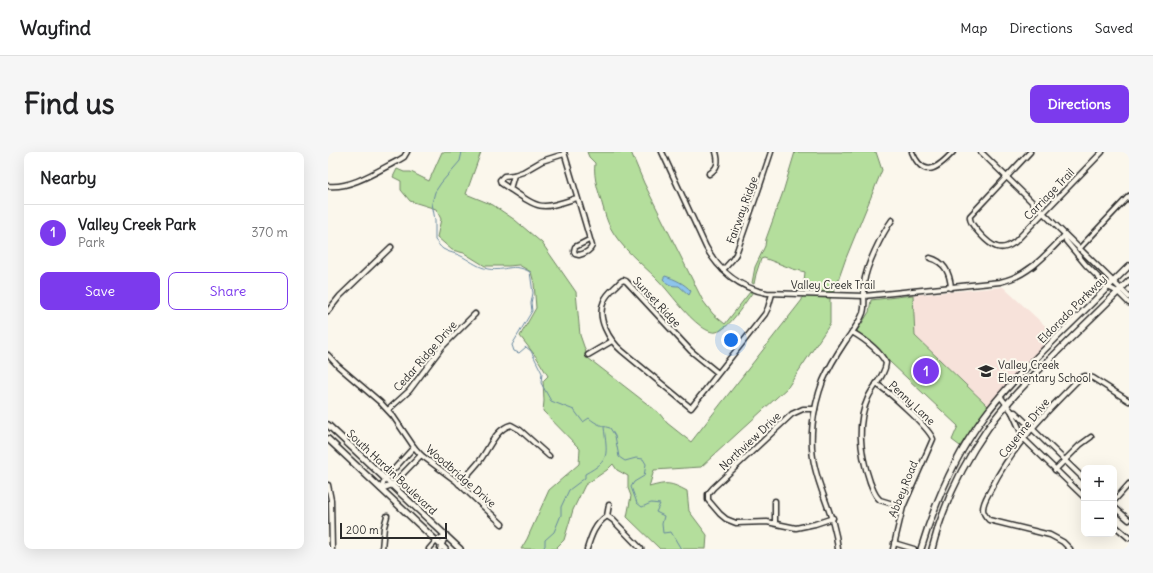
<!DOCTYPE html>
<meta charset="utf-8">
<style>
body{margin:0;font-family:Delius,sans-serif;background:#f6f6f6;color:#202124}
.controls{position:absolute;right:12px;bottom:12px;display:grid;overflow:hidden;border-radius:8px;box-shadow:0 4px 16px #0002}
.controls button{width:36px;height:36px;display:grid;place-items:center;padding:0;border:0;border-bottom:1px solid #e0e0e0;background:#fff;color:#202124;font:20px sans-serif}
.scale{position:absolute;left:12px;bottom:10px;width:107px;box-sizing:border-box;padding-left:4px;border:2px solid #2b2b2b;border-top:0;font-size:11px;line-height:14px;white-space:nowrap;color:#2b2b2b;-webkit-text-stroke:3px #fbf7ec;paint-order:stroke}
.you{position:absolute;left:403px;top:188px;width:14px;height:14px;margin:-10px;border:3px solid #fff;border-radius:50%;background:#1a73e8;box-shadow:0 0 0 6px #1a73e833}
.badge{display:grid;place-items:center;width:26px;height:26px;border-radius:50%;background:#7c3aed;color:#fff;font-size:13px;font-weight:700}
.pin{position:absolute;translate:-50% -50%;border:2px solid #fff;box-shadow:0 1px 4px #0006}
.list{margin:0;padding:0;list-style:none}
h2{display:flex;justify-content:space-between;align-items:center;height:52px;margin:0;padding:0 16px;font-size:17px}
h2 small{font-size:13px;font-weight:400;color:#757577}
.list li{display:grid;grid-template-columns:26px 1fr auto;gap:12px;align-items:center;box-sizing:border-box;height:56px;padding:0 16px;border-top:1px solid #e0e0e0}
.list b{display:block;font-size:15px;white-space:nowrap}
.list p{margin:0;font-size:13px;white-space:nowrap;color:#757577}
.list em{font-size:13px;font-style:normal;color:#757577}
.actions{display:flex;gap:8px;padding:12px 16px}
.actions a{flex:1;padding:9px 0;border:1px solid #7c3aed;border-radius:8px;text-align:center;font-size:14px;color:#7c3aed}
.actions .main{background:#7c3aed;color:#fff}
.map{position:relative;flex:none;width:801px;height:397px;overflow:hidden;border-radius:8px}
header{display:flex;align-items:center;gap:24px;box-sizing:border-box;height:56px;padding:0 20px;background:#fff;border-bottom:1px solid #e0e0e0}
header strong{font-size:19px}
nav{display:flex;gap:22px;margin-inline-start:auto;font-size:14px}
.intro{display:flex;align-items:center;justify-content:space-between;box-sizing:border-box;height:96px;padding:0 24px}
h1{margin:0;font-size:28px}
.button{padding:10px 18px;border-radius:8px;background:#7c3aed;color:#fff;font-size:14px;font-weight:700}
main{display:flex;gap:24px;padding:0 24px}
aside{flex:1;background:#fff;border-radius:8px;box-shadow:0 4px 16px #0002}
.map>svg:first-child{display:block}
.built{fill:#f7e2da}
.green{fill:#b4de9c;stroke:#708464}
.water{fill:#8dc4ec;stroke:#66879f}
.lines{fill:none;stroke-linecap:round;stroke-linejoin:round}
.stream{stroke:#66879f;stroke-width:1}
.minor-casing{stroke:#2b2b2b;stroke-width:7}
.major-casing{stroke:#2b2b2b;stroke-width:8}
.minor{stroke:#fbf7ec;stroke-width:4}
.major{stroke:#fbf7ec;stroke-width:5}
.labels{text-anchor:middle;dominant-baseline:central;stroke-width:4;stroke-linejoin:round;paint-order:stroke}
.street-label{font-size:11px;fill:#2b2b2b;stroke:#fbf7ec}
.poi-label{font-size:11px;fill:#2b2b2b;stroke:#fbf7ec;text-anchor:start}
</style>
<header>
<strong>Wayfind</strong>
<nav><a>Map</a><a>Directions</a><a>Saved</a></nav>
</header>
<div class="intro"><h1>Find us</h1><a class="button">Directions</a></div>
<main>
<aside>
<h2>Nearby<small></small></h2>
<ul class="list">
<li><span class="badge">1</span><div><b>Valley Creek Park</b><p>Park</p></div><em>370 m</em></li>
</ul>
<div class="actions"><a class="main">Save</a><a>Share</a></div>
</aside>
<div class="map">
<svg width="801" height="397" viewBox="0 0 801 397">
<rect width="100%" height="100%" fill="#fbf7ec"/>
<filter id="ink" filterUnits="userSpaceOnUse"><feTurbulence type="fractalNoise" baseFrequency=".025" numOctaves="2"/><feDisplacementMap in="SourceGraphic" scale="8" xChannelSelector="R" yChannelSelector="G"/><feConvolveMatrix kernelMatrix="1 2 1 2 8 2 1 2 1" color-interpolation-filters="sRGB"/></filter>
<g filter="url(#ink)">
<polygon class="built" points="675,135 726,182 660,254 587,184 585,143"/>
<g class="green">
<path d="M 114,0 L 153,0 L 138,42 L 165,53 L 187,68 L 214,91 L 248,140 L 252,183 L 260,206 L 331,261 L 339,271 L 363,290 L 474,148 L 477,120 L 465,117 L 436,106 L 433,107 L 428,122 L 426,132 L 424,131 L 427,115 L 437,94 L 438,87 L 455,40 L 467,0 L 548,0 L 554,18 L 518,106 L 511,126 L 502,147 L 502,172 L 460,235 L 373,315 L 326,318 L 321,335 C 339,330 342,330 359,339 L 361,359 L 379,383 L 378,397 L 332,397 L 299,365 L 303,344 L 300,336 L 300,324 L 289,318 L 285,312 L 279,318 L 257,333 L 245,358 L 236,388 L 227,397 L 193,397 L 199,387 L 221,338 L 251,312 L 252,297 L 215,259 L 216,249 L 215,229 L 220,224 L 209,206 L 192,184 L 208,156 L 206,131 L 203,120 L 191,113 L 180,114 L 157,114 L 136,101 L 124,98 L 109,85 L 113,67 L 108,57 L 82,49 L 73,38 L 73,29 L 65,25 L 69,17 L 76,20 L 83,20 L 101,29 Z"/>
<path d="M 259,0 L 303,0 L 316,31 L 375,149 L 385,162 L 397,172 L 422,140 L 425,140 C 417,150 401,178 388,180 C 384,181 378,178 374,175 C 356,162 344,142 329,127 C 312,110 293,96 282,75 C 279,69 277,62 275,55 C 271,40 265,27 267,11 L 261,5 Z"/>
<polygon points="585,143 587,184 660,254 632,294 624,288 630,274 529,179 541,160 543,148"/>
</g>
<path class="water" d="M 337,124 C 347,127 357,132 363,139 L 361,143 L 351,134 C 343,134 340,133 335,127 Z"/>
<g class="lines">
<g class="stream">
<path d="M 134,0 L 132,9 L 113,31 L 107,40 L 104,51 L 107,68 L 107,88 C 109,90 112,95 115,97 C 121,101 129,101 135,105 C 144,110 150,115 160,117 C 178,120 184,110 202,120 L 205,141 L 203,151 L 204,159 L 184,193 L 186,199 L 191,201 L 198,195 L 203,199 L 214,221 L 213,231 L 223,249 L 246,258 L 255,270 L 261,266 C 268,272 274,274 282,276 L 287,284 L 291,305 L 297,309 L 308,306 L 315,307 L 318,312 L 316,324 L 306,330 L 303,335 L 309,351 L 314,355 L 323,351 L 332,352 L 328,360 L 336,364 L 334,372 L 335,381 L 343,380 L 353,397"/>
<path d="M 214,397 L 217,394 L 217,388 L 226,380 L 233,363 L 233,355 L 241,338 L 257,326 L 257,322 C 283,308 279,303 276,275"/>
</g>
<defs>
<g id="minor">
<path d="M 236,0 L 264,94 C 262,99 255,102 251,103 L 247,102 L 246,99 L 247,95 L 261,88"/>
<path d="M 334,0 L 378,95 C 391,119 412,136 439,141 L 536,144 L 672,130 C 700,124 718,103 737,83"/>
<path d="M 584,0 C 596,28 610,16 625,0"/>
<polyline points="653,0 801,145"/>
<path d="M 702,0 L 642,64 C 640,72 661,93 669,95 C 676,97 681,94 687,90 L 774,0"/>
<path d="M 236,2 L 214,9 L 195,20 L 186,23 L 182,37 C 215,59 212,57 249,46"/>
<path d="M 381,22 C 390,16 391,10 388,0"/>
<path d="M 0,34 C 23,37 51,18 71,8 L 76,5 L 79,0"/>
<polyline points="182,37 173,31 172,28 176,24 186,23"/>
<polyline points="737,83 738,89 758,113 780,135 790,140 801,151"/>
<polyline points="751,97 801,44"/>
<path d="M 602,106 C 617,110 622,121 623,136"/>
<polyline points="395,118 404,108 408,102 433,30 443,0"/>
<polyline points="0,159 12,144 63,95"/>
<path d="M 524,180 C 536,187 551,198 558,211 C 557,224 545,234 540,246 C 528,272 533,304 542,330 C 545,337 546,343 552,348 L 575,355"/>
<polyline points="0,203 10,214 52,250 65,264 86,295 93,303 128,329 174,372"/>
<polyline points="260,203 284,189"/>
<path d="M 390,221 L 363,199 L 298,129 L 295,128 L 292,130 C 287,136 279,141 276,149 C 268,166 281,188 294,199 L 363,256 L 437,162 L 440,156 L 444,142"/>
<path d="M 548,232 C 560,238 600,275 605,287 L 575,355 L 565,397"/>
<polyline points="672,244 684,260 696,287 756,345"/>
<polyline points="487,257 475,257 464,262 385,336 380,342 380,348 392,362 398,367 408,371 439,370 468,376 487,372 505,366"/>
<polyline points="60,258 81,239 114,195 147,162"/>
<polyline points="684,260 687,260 756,327"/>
<polyline points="727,318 752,293 763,285"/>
<path d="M 131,332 C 138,325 144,318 150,311 C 160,299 167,277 183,273 L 192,278 L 221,304"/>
<polyline points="0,333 3,348 4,397"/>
<polyline points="53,337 57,327 86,295"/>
<polyline points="53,337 64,333 93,303"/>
<polyline points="786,349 801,332"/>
<polyline points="786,355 801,368"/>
<polyline points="279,364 285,368 313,397"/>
<polyline points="447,371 447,349"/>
<polyline points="786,373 801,386"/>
<polyline points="566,391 586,397"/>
<polyline points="54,397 56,375 59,364"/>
<polyline points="101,397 108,389 118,383"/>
<polyline points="112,397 118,383"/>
<path d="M 259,397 C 263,384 267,372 279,364 L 281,353"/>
<path d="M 510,397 C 507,366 494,345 487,316 C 480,288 485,256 495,229 C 501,215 509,202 517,190 C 523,181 531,172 535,161 C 538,152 535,141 536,131 C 538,114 554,82 564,68"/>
<path d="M 742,397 L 735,390 L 722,383 L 661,368 C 658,365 655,362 655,357 C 655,350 660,343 663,337 C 684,294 718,260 752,226 L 757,224 L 765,226 L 801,249"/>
</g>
<g id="major">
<polyline points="0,273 132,397"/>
<polyline points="0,287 117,397"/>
<path d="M 593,397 C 607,350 626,306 655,266 C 676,237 702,212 727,187 C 752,163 776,139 801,114"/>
<path d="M 604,397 C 615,353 634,313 660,276 C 680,248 705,224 729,200 C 753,176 777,153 801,129"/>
</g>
</defs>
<use href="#minor" class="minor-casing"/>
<use href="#major" class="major-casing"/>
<use href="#minor" class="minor"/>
<use href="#major" class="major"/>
</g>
</g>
<defs>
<symbol id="school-bare" viewBox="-9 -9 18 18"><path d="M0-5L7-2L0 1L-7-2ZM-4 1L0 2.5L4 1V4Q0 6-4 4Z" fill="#2b2b2b" stroke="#fbf7ec" stroke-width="2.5" paint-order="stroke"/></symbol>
</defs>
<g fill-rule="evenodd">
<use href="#school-bare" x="647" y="208" width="22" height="22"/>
</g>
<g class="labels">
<g class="street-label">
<text transform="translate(721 42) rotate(-46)">Carriage Trail</text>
<text transform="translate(414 58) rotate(-70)">Fairway Ridge</text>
<text x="505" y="133">Valley Creek Trail</text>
<text transform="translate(329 150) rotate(47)">Sunset Ridge</text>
<text transform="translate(744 157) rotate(-45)">Eldorado Parkway</text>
<text transform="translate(97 204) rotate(-49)">Cedar Ridge Drive</text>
<text transform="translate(584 251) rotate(43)">Penny Lane</text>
<text transform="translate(696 276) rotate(-51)">Cayenne Drive</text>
<text transform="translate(422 289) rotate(-43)">Northview Drive</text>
<text transform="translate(64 320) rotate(43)">South Hardin Boulevard</text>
<text transform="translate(133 324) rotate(41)">Woodbridge Drive</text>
<text transform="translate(575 337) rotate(-68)">Abbey Road</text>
</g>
<g class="poi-label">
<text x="670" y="213">Valley Creek<tspan x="670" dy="13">Elementary School</tspan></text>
</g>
</g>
</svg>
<div class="controls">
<button>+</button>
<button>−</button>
</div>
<div class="scale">200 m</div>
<div class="you"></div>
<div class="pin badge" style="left:598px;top:219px">1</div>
</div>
</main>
